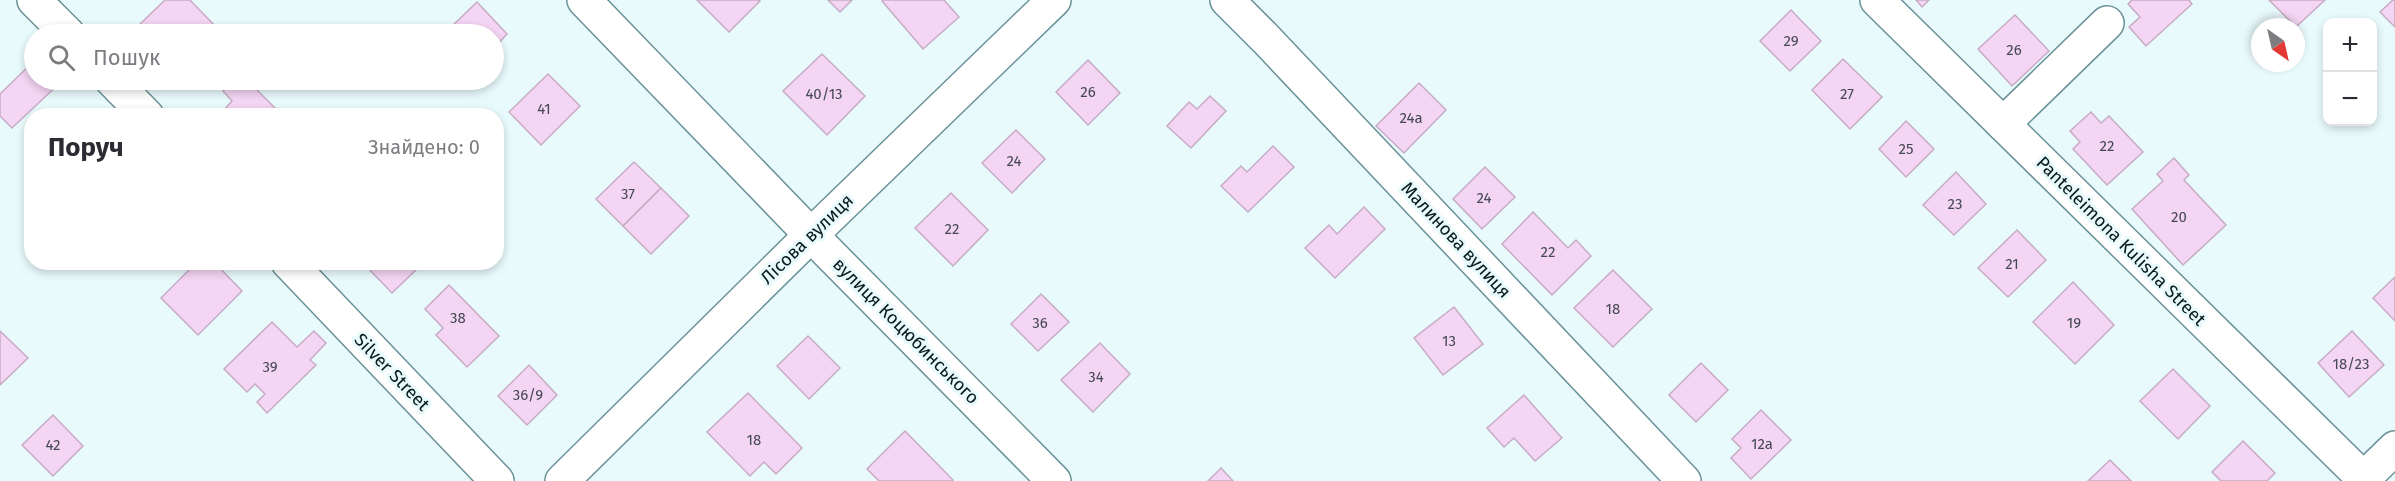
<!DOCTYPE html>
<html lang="uk">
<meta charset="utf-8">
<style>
body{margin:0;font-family:"Fira Sans",sans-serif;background:#f7f7f7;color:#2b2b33}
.controls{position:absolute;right:18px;top:18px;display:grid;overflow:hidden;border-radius:12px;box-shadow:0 3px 9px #0003}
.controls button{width:54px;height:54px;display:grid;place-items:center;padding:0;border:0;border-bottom:2px solid #e1e1e2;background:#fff;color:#2b2b33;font:30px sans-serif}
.compass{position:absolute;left:2251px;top:18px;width:54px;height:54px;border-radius:50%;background:#fff;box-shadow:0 3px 9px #0003;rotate:146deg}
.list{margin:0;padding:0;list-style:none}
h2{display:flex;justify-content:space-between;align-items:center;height:78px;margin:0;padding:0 24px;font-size:26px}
h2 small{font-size:20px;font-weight:400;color:#7c7c81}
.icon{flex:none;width:33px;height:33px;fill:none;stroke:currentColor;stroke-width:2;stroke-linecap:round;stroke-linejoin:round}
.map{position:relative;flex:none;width:2395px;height:481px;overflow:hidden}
.search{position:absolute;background:#fff;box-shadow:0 3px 9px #0003;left:24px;top:24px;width:480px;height:66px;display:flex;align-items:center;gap:15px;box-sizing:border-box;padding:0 21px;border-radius:33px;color:#7c7c81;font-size:22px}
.panel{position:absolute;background:#fff;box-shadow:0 3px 9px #0003;left:24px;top:108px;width:480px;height:162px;border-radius:24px}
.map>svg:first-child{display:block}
.building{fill:#f4d5f3;stroke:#c6acc5;stroke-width:1.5}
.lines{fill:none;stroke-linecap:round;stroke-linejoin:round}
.minor-casing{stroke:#6a9298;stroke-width:36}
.minor{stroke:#fff;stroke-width:33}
.labels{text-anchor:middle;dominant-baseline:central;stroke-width:6;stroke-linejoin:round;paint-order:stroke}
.number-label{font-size:15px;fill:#444952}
.street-label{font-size:18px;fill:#091a1c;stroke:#e9fafc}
</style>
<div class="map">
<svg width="2395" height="481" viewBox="0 0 2395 481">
<rect width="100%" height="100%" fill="#e9fafc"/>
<g class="building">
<polygon points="165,0 190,0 216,27 208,34 144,34 137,27"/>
<polygon points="697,0 758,0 760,1 729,32"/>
<polygon points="828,0 852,0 840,12"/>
<polygon points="883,0 944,0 959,17 923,49 882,1"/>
<polygon points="1916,0 1929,0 1922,7"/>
<polygon points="2132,0 2189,0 2192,4 2146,46 2129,27 2140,17 2128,4"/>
<polygon points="2269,0 2325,0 2296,27"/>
<polygon points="2393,0 2395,0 2395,27 2380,12"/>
<polygon points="477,2 507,34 494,48 494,34 454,34 449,29"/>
<polygon points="1791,10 1821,41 1790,71 1760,41"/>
<polygon points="2015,15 2049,51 2012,86 1978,49"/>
<polygon points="822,54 865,96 827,135 783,91"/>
<polygon points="1843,59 1882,97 1850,129 1812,90"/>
<polygon points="1088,60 1120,93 1088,125 1056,92"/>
<polygon points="34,61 34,80 63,80 12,128 0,116 0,94"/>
<polygon points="548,74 580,106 541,145 509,112"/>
<polygon points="234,80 247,80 278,111 273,116 224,116 221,113 232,101 223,91"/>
<polygon points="1419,83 1446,110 1404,153 1376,126"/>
<polygon points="1210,96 1226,111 1191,148 1167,126 1189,102 1197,109"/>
<polygon points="2091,112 2101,123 2109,116 2143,152 2107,185 2073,149 2080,142 2070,131"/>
<polygon points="1906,121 1934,149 1906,177 1879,149"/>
<polygon points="1016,130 1045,159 1012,193 982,163"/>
<polygon points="1273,146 1294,167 1248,212 1221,186 1241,166 1247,172"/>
<polygon points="2174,158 2189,175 2184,180 2226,225 2183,265 2132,209 2163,181 2157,174"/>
<polygon points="634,162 661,188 623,226 596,199"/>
<polygon points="1485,167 1515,197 1482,229 1453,199"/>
<polygon points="1956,172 1986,204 1954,235 1923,205"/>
<polygon points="661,188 689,216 651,254 623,226"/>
<polygon points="951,193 988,230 953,266 915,228"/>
<polygon points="1364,207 1385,229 1335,278 1305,248 1329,225 1337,234"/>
<polygon points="1533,212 1568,248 1576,240 1591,256 1552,295 1502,244"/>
<polygon points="2017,230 2046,260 2008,297 1978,268"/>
<polygon points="197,262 214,262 242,291 198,335 161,298"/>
<polygon points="362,262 421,262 422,264 392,293"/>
<polygon points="1613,270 1652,309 1613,347 1574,308"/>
<polygon points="2395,277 2395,321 2373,298"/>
<polygon points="2073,282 2114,325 2075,364 2033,322"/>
<polygon points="449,285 499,336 467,367 436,335 443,328 425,309"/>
<polygon points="1041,294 1069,322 1038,351 1011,324"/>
<polygon points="1454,307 1483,344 1443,375 1414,338"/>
<polygon points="272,322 297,347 314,331 326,343 310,360 316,365 267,413 257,402 265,394 255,384 247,392 224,369"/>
<polygon points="0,331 28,358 0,385"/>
<polygon points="2352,331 2384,365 2349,397 2318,363"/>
<polygon points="808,336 840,368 809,399 777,366"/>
<polygon points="1100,343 1130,374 1093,412 1061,380"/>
<polygon points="1701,363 1728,390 1696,422 1669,395"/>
<polygon points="529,365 557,395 527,425 498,396"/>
<polygon points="2173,369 2210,406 2178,439 2140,401"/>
<polygon points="748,393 802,448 776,474 764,462 750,476 707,432"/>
<polygon points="1524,395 1562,438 1535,461 1514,438 1504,447 1487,428"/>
<polygon points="1761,410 1791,440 1751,479 1731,458 1741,448 1732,439"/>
<polygon points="53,415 83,446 53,476 22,445"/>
<polygon points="905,431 953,480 953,481 879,481 867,469"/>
<polygon points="2243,441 2275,473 2267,481 2221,481 2212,472"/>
<polygon points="2110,460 2131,481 2088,481"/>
<polygon points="1221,468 1233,481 1208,481"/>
</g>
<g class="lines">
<defs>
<g id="minor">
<polyline points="34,0 68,34"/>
<polyline points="584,0 811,235 1054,481"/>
<polyline points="1227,0 1266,39 1684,481"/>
<polyline points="1877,0 2366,481"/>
<polyline points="112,80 147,116"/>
<polyline points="2003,124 2107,23"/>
<polyline points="288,262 497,481"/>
<polyline points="562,481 811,235 1054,0"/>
<polyline points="2361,481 2395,448"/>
</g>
</defs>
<use href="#minor" class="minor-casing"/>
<use href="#minor" class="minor"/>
</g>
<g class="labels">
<g class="number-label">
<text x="1791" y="41">29</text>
<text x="2014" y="50">26</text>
<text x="1088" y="92">26</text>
<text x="824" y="94">40/13</text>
<text x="1847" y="94">27</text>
<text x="544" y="109">41</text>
<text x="1411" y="118">24а</text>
<text x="2107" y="146">22</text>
<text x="1906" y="149">25</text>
<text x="1014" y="161">24</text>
<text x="628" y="194">37</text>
<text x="1484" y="198">24</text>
<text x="1955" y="204">23</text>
<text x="2179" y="217">20</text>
<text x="952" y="229">22</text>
<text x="1548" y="252">22</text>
<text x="2012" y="264">21</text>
<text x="1613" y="309">18</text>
<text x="458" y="318">38</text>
<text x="1040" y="323">36</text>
<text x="2074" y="323">19</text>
<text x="1449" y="341">13</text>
<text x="2351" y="364">18/23</text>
<text x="270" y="367">39</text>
<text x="1096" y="377">34</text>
<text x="528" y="395">36/9</text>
<text x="754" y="440">18</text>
<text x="1762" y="444">12а</text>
<text x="53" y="445">42</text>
</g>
<g class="street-label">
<text transform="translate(807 239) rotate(-44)">Лісова вулиця</text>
<text transform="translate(1456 240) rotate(47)">Малинова вулиця</text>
<text transform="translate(2121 241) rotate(45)">Panteleimona Kulisha Street</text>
<text transform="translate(906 331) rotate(45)">вулиця Коцюбинського</text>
<text transform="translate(392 372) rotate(46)">Silver Street</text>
</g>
</g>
</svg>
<div class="controls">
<button>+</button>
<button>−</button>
</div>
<svg class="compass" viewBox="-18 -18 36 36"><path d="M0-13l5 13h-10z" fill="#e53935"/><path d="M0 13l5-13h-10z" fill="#7c7c81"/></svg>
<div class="search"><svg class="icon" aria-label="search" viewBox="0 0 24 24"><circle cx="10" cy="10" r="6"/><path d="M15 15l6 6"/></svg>Пошук</div>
<section class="panel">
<h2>Поруч<small>Знайдено: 0</small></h2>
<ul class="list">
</ul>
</section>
</div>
